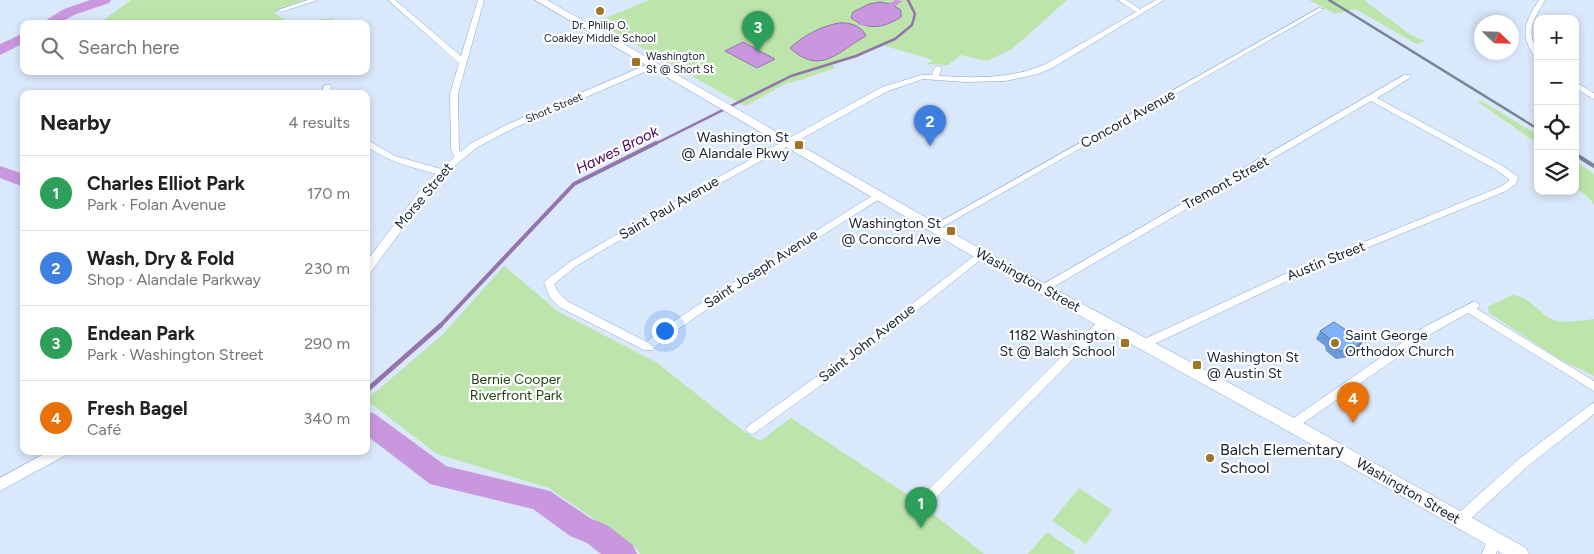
<!DOCTYPE html>
<meta charset="utf-8">
<style>
body{margin:0;font-family:Figtree,sans-serif;background:#f2f2f2;color:#222}
.controls{position:absolute;right:15px;top:15px;display:grid;overflow:hidden;border-radius:10px;box-shadow:0 2px 8px #0003}
.controls button{width:45px;height:45px;display:grid;place-items:center;padding:0;border:0;border-bottom:1px solid #e0e0e0;background:#fff;color:#222;font:25px sans-serif}
.compass{position:absolute;left:1474px;top:15px;width:45px;height:45px;border-radius:50%;background:#fff;box-shadow:0 2px 8px #0003;rotate:113deg}
.you{position:absolute;left:664px;top:330px;width:18px;height:18px;margin:-12px;border:4px solid #fff;border-radius:50%;background:#1a73e8;box-shadow:0 0 0 8px #1a73e833}
.badge{display:grid;place-items:center;width:32px;height:32px;border-radius:50%;background:#111827;color:#fff;font-size:16px;font-weight:700}
.pin{position:absolute;translate:-50% -41px;filter:drop-shadow(0 1px 2px #0008)}
.pin::after{content:'';position:absolute;top:26px;width:18px;height:15px;background:inherit;clip-path:polygon(0 0,100% 0,50% 100%)}
.list{margin:0;padding:0;list-style:none}
h2{display:flex;justify-content:space-between;align-items:center;height:65px;margin:0;padding:0 20px;font-size:21px}
h2 small{font-size:16px;font-weight:400;color:#767676}
.list li{display:grid;grid-template-columns:32px 1fr auto;gap:15px;align-items:center;box-sizing:border-box;height:75px;padding:0 20px;border-top:1px solid #e0e0e0}
.list b{display:block;font-size:19px;white-space:nowrap}
.list p{margin:0;font-size:16px;white-space:nowrap;color:#767676}
.list em{font-size:16px;font-style:normal;color:#767676}
.icon{flex:none;width:28px;height:28px;fill:none;stroke:currentColor;stroke-width:2;stroke-linecap:round;stroke-linejoin:round}
.map{position:relative;flex:none;width:1594px;height:554px;overflow:hidden}
.search{position:absolute;background:#fff;box-shadow:0 2px 8px #0003;left:20px;top:20px;width:350px;height:55px;display:flex;align-items:center;gap:12px;box-sizing:border-box;padding:0 18px;border-radius:10px;color:#767676;font-size:19px}
.panel{position:absolute;background:#fff;box-shadow:0 2px 8px #0003;left:20px;top:90px;width:350px;height:365px;border-radius:10px}
.map>svg:first-child{display:block}
.green{fill:#bde5ab}
.water{fill:#c997de;stroke:#9374ab}
.lines{fill:none;stroke-linecap:round;stroke-linejoin:round}
.stream-far2{stroke:#9374ab;stroke-width:2.5}
.stream-far1{stroke:#9374ab;stroke-width:4}
.stream{stroke:#9374ab;stroke-width:4.5}
.canal{fill:#c997de;fill-rule:evenodd}
.river{fill:#c997de;fill-rule:evenodd}
.minor-casing{stroke:#86a8d4;stroke-width:1}
.tertiary-casing{stroke:#86a8d4;stroke-width:1}
.secondary-casing{stroke:#86a8d4;stroke-width:1}
.minor{fill:#fff;fill-rule:evenodd}
.tertiary{fill:#fff;fill-rule:evenodd}
.secondary{fill:#fff;fill-rule:evenodd}
.rail-far1{stroke:#778597;stroke-width:2.5}
.rail{stroke:#778597;stroke-width:4}
.wall{fill:#6d99d4}
.shaded-wall{fill:#597dac}
.building{fill:#7fb2f6;stroke:#597dac}
.poi-dot{fill:#a17326;stroke:#fff;stroke-width:2}
.labels{text-anchor:middle;dominant-baseline:central;stroke-width:4.5;stroke-linejoin:round;paint-order:stroke}
.far-poi-label{font-size:11px;fill:#152233;stroke:#fff}
.far-street-label{font-size:11px;fill:#152233;stroke:#fff}
.street-label{font-size:14px;fill:#152233;stroke:#fff}
.poi-label{font-size:14px;fill:#152233;stroke:#fff;text-anchor:end}
.park-label{font-size:14px;fill:#244411;stroke:#fff}
.water-label{font-size:15px;font-style:italic;fill:#49055e;stroke:#fff}
.near-poi-label{font-size:16px;fill:#152233;stroke:#fff;text-anchor:start}
</style>
<div class="map">
<svg width="1594" height="554" viewBox="0 0 1594 554">
<rect width="100%" height="100%" fill="#dae8fb"/>
<g class="green">
<path d="M 131,0 L 304,0 L 280,8 L 275,13 C 291,28 313,20 333,18 L 338,24 L 98,24 Z"/>
<polygon points="649,0 1067,0 1012,49 987,61 961,55 948,65 927,64 933,60 882,45 853,59 831,63 836,68 791,83 789,82 745,106 596,22"/>
<polygon points="1309,0 1364,0 1411,35 1426,41 1417,44 1355,9 1335,14"/>
<polygon points="1480,100 1538,135 1538,144 1478,102"/>
<polygon points="1575,161 1594,174 1594,205 1590,199 1575,187"/>
<polygon points="504,266 559,312 656,362 742,430 760,441 791,418 917,501 984,554 640,554 636,548 549,488 437,454 366,400 442,335"/>
<path d="M 1513,295 C 1529,297 1537,311 1550,318 C 1562,325 1581,320 1594,319 L 1594,376 L 1559,359 L 1489,313 L 1488,306 Z"/>
<polygon points="1079,488 1112,510 1086,544 1052,521"/>
<polygon points="1047,532 1075,552 1074,554 1028,554"/>
</g>
<g class="water">
<path d="M 880,2 L 891,4 L 901,10 L 901,17 C 883,28 869,31 851,18 L 853,12 L 869,4 Z"/>
<path d="M 838,23 C 849,22 861,25 866,36 C 837,52 821,76 790,48 C 804,35 820,27 838,23 Z"/>
<polygon points="743,42 775,59 757,68 725,51"/>
</g>
<g class="lines">
<polyline class="stream-far2" points="653,145 791,76 856,56 895,39 912,25 915,14 908,0"/>
<polyline class="stream-far1" points="440,326 574,184 656,143"/>
<polyline class="stream" points="366,391 441,325"/>
<polygon class="canal" points="895,0 903,1 864,26 857,24"/>
<g class="river">
<polygon points="90,0 111,0 109,3 74,15 58,24 40,24 64,9"/>
<polygon points="24,33 24,43 0,55 0,44"/>
<polygon points="0,166 24,174 24,187 0,178"/>
<polygon points="366,411 375,414 446,466 550,491 590,518 607,525 633,545 637,554 601,554 587,543 570,536 533,509 430,484 366,435"/>
</g>
<defs>
<g id="minor">
<polygon points="308,0 318,0 281,12 278,10"/>
<polygon points="388,0 395,0 461,56 478,0 484,0 458,94 459,149 462,157 461,159 455,159 451,149 450,94 459,63"/>
<path d="M 1118,0 L 1126,0 L 1140,9 L 1156,0 L 1164,0 L 1052,68 L 1038,74 L 1005,81 L 965,82 L 923,79 L 888,91 L 661,216 L 576,266 L 554,284 L 558,292 L 567,301 L 647,342 L 657,332 L 723,289 L 875,194 L 881,194 L 883,196 L 881,198 L 731,293 L 665,338 L 652,350 L 644,350 L 559,307 L 550,297 L 544,283 L 545,281 L 570,262 L 655,212 L 882,87 L 922,75 L 932,75 L 934,68 L 938,66 L 942,68 L 939,76 C 976,78 1012,79 1046,64 L 1136,12 Z"/>
<path d="M 1539,0 L 1545,0 C 1539,11 1529,24 1532,38 C 1534,45 1538,49 1538,57 L 1535,57 C 1519,34 1525,22 1539,0 Z"/>
<polygon points="1319,8 1324,9 937,230 934,231 929,228"/>
<polygon points="1404,75 1410,75 1411,77 1377,98 1501,165 1517,176 1518,178 1516,184 1506,191 1293,278 1148,347 1140,347 1139,344 1140,341 1285,274 1500,187 1509,181 1509,179 1495,169 1371,101 1048,290 1040,290 1039,288 1040,286"/>
<polygon points="1575,82 1594,93 1594,99 1575,88"/>
<polygon points="324,85 330,85 331,87 330,94 322,94"/>
<path d="M 366,139 L 395,156 L 445,170 L 446,172 L 442,175 C 415,168 388,163 366,145 Z"/>
<polygon points="981,252 986,255 984,257 842,370 756,432 752,434 748,432 746,429 748,426 834,364 978,253"/>
<polygon points="1475,301 1480,305 1477,309 1594,381 1594,391 1468,313 1434,332 1296,428 1292,430 1288,428 1286,425 1288,422 1426,326"/>
<polygon points="1104,319 1108,320 1109,323 1108,326 1078,354 930,504 926,505 922,504 920,500 922,496 1070,348 1100,320"/>
<polygon points="1594,403 1594,414 1528,466 1465,524 1460,526 1455,524 1454,520 1455,516 1520,458 1590,405"/>
<polygon points="1494,533 1499,535 1501,539 1496,554 1482,554 1489,535"/>
</g>
<g id="tertiary">
<polygon points="653,62 656,63 656,67 514,128 476,148 445,174 432,189 370,273 366,274 366,262 424,185 439,170 470,144 508,124"/>
<polygon points="49,451 68,451 66,455 0,491 0,478"/>
</g>
<polygon id="secondary" points="535,0 547,0 986,252 1298,420 1526,548 1529,554 1503,554 1286,430 976,258"/>
</defs>
<use href="#minor" class="minor-casing"/>
<use href="#tertiary" class="tertiary-casing"/>
<use href="#secondary" class="secondary-casing"/>
<use href="#minor" class="minor"/>
<use href="#tertiary" class="tertiary"/>
<use href="#secondary" class="secondary"/>
<polyline class="rail-far1" points="1329,0 1538,129"/>
<polyline class="rail" points="1575,154 1594,166"/>
</g>
<polygon class="wall" points="1320,331 1363,341 1358,349 1344,358 1336,359 1326,351 1325,346 1316,339"/>
<polygon class="shaded-wall" points="1363,341 1358,349 1344,358 1349,351"/>
<polygon class="building" points="1334,322 1363,341 1349,351 1340,351 1331,344 1329,338 1320,331"/>
<g class="poi-dot">
<circle cx="600" cy="11" r="5"/>
<rect x="631" y="57" width="10" height="10" rx="2.5"/>
<rect x="794" y="140" width="10" height="10" rx="2.5"/>
<rect x="946" y="226" width="10" height="10" rx="2.5"/>
<rect x="1120" y="338" width="10" height="10" rx="2.5"/>
<circle cx="1335" cy="343" r="5"/>
<rect x="1192" y="360" width="10" height="10" rx="2.5"/>
<circle cx="1210" cy="458" r="5"/>
</g>
<g class="labels">
<g class="far-poi-label">
<text x="600" y="25">Dr. Philip O.<tspan x="600" dy="13">Coakley Middle School</tspan></text>
<text x="646" y="56" text-anchor="start">Washington<tspan x="646" dy="13">St @ Short St</tspan></text>
</g>
<g class="far-street-label">
<text transform="translate(554 108) rotate(-23)">Short Street</text>
</g>
<g class="street-label">
<text transform="translate(1128 119) rotate(-29)">Concord Avenue</text>
<text transform="translate(1226 183) rotate(-29)">Tremont Street</text>
<text transform="translate(424 196) rotate(-50)">Morse Street</text>
<text transform="translate(669 208) rotate(-30)">Saint Paul Avenue</text>
<text transform="translate(1326 261) rotate(-22)">Austin Street</text>
<text transform="translate(761 269) rotate(-33)">Saint Joseph Avenue</text>
<text transform="translate(1028 280) rotate(29)">Washington Street</text>
<text transform="translate(867 343) rotate(-38)">Saint John Avenue</text>
<text transform="translate(1408 491) rotate(30)">Washington Street</text>
</g>
<g class="poi-label">
<text x="789" y="137">Washington St<tspan x="789" dy="16">@ Alandale Pkwy</tspan></text>
<text x="941" y="223">Washington St<tspan x="941" dy="16">@ Concord Ave</tspan></text>
<text x="1115" y="335">1182 Washington<tspan x="1115" dy="16">St @ Balch School</tspan></text>
<text x="1345" y="335" text-anchor="start">Saint George<tspan x="1345" dy="16">Orthodox Church</tspan></text>
<text x="1207" y="357" text-anchor="start">Washington St<tspan x="1207" dy="16">@ Austin St</tspan></text>
</g>
<g class="park-label">
<text x="516" y="379">Bernie Cooper<tspan x="516" dy="16">Riverfront Park</tspan></text>
</g>
<g class="water-label">
<text transform="translate(617 150) rotate(-26)">Hawes Brook</text>
</g>
<g class="near-poi-label">
<text x="1220" y="449">Balch Elementary<tspan x="1220" dy="18">School</tspan></text>
</g>
</g>
</svg>
<div class="controls">
<button>+</button>
<button>−</button>
<button><svg class="icon" aria-label="locate" viewBox="0 0 24 24"><circle cx="12" cy="12" r="6"/><path d="M12 2v4M12 18v4M2 12h4M18 12h4"/></svg></button>
<button><svg class="icon" aria-label="layers" viewBox="0 0 24 24"><path d="M12 4l9 5-9 5-9-5zM3 14l9 5 9-5"/></svg></button>
</div>
<svg class="compass" viewBox="-18 -18 36 36"><path d="M0-13l5 13h-10z" fill="#e53935"/><path d="M0 13l5-13h-10z" fill="#767676"/></svg>
<div class="you"></div>
<div class="pin badge" style="left:921px;top:528px;background:#2e9e5b">1</div>
<div class="pin badge" style="left:930px;top:146px;background:#3f7fe0">2</div>
<div class="pin badge" style="left:758px;top:52px;background:#2e9e5b">3</div>
<div class="pin badge" style="left:1353px;top:423px;background:#e8710a">4</div>
<div class="search"><svg class="icon" aria-label="search" viewBox="0 0 24 24"><circle cx="10" cy="10" r="6"/><path d="M15 15l6 6"/></svg>Search here</div>
<section class="panel">
<h2>Nearby<small>4 results</small></h2>
<ul class="list">
<li><span class="badge" style="background:#2e9e5b">1</span><div><b>Charles Elliot Park</b><p>Park · Folan Avenue</p></div><em>170 m</em></li>
<li><span class="badge" style="background:#3f7fe0">2</span><div><b>Wash, Dry &amp; Fold</b><p>Shop · Alandale Parkway</p></div><em>230 m</em></li>
<li><span class="badge" style="background:#2e9e5b">3</span><div><b>Endean Park</b><p>Park · Washington Street</p></div><em>290 m</em></li>
<li><span class="badge" style="background:#e8710a">4</span><div><b>Fresh Bagel</b><p>Café</p></div><em>340 m</em></li>
</ul>
</section>
</div>
